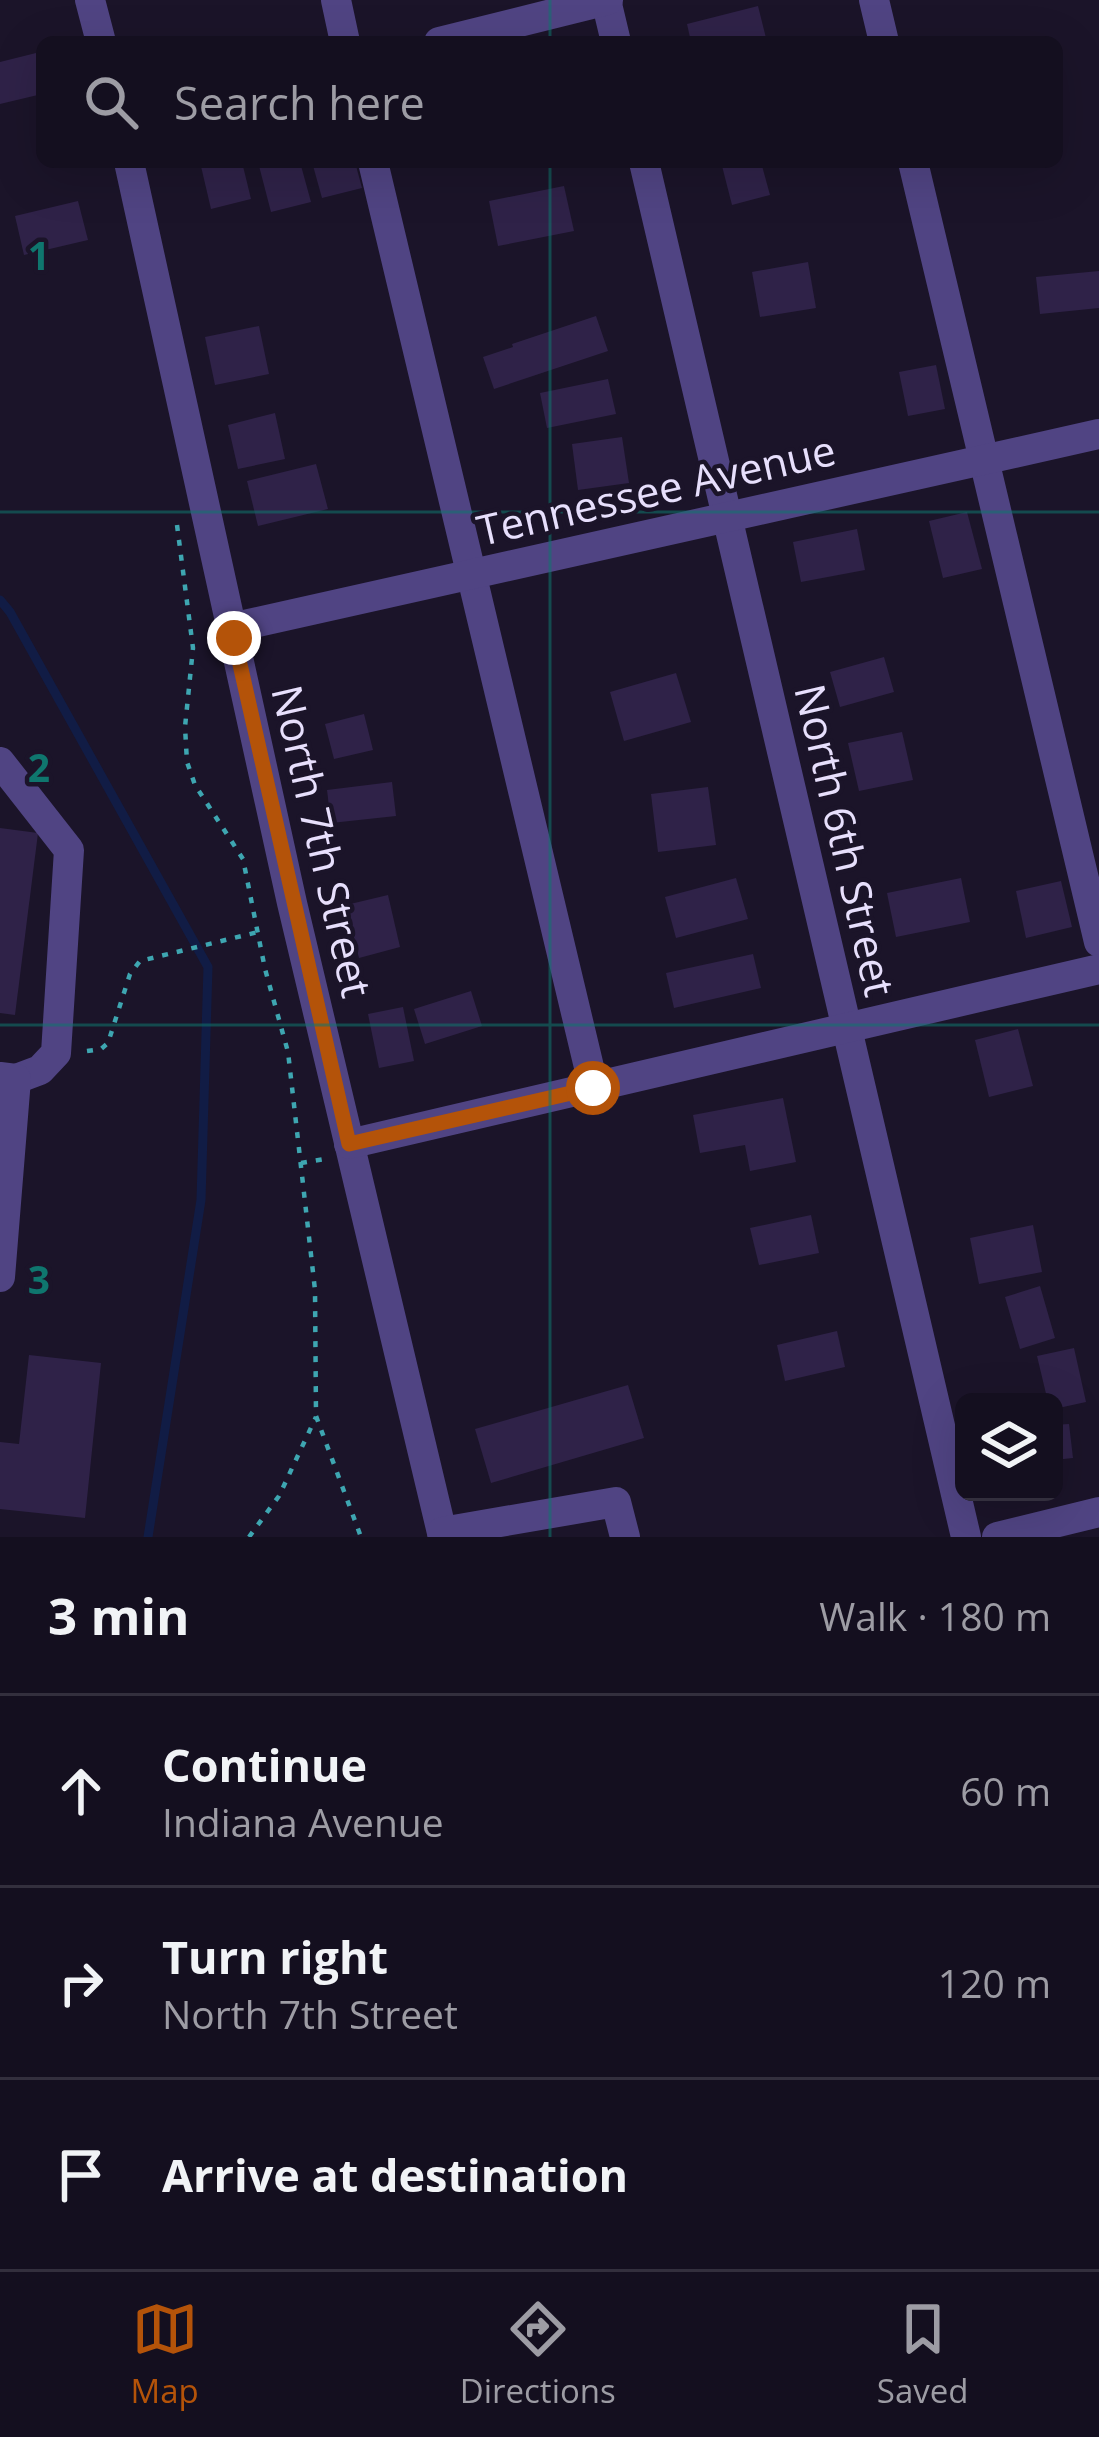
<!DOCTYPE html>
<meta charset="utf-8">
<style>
body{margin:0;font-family:"Open Sans",sans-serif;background:#211d2c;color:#f1f3f6}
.controls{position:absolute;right:36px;bottom:36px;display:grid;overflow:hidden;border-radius:18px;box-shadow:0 12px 48px #0002}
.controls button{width:108px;height:108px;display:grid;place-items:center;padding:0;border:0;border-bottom:3px solid #332f3d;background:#140f1f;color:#f1f3f6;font:60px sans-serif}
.stop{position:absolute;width:36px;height:36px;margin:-27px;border:9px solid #b45309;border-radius:50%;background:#fff}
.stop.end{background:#b45309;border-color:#fff;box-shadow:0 3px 12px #0008}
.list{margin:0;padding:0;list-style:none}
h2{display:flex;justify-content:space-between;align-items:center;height:156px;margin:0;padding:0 48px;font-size:51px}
h2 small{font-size:39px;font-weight:400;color:#9d9ca4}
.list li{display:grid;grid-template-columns:78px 1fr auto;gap:36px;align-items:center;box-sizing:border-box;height:192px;padding:0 48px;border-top:3px solid #332f3d}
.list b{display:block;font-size:45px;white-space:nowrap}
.list p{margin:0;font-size:39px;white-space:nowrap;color:#9d9ca4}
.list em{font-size:39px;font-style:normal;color:#9d9ca4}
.icon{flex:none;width:66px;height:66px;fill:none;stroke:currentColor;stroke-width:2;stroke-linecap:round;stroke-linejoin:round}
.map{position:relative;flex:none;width:1099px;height:1537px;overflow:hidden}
.search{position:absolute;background:#140f1f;box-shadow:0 12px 48px #0002;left:36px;right:36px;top:36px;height:132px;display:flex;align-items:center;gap:30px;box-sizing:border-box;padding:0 42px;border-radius:18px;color:#9d9ca4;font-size:45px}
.sheet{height:732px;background:#140f1f}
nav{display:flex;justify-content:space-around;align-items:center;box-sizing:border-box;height:168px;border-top:3px solid #332f3d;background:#140f1f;font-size:33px;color:#9d9ca4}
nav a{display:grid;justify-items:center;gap:6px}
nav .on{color:#b45309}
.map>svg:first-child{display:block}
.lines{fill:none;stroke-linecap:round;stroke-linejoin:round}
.stream{stroke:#111c45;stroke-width:9}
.building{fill:#2f2248}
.path{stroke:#3ea6b1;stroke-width:4.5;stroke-dasharray:6 9;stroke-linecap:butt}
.minor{stroke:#504483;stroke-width:30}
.route{stroke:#b45309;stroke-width:15}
.grid{fill:none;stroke:#0f766e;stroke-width:3;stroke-opacity:0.55}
.labels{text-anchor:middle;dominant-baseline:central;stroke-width:9;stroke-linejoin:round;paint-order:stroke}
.street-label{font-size:42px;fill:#e7dffc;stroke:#1b1429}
.grid-label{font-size:39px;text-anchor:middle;font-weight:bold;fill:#0f766e;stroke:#1b1429;stroke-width:9;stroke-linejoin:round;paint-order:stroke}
</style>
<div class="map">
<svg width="1099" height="1537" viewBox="0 0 1099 1537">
<rect width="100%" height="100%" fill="#1b1429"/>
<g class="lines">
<polyline class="stream" points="0,600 10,612 208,967 201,1200 148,1537"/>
</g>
<g class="building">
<polygon points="758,6 767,42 691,42 687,24"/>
<polygon points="36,53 42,94 0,104 0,62"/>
<polygon points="200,162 242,162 251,199 211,209"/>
<polygon points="258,162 300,162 311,202 271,212"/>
<polygon points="312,162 355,162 362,188 322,198"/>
<polygon points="721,162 761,162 770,195 732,205"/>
<polygon points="564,186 574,231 498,246 489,201"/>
<polygon points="78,201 88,240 24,255 15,216"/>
<polygon points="808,262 816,308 760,317 752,272"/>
<polygon points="1099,271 1099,308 1040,314 1036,277"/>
<polygon points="596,316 608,351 494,389 483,357 513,347 512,344"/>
<polygon points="259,326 269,374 215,385 205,337"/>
<polygon points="936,365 945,409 908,416 899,372"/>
<polygon points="608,379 616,414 547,428 540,393"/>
<polygon points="275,413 285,459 238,469 228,425"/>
<polygon points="622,437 629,483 578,490 572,444"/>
<polygon points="316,464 328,509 258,526 247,481"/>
<polygon points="967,512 982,569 943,578 929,521"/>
<polygon points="857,529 865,570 801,582 793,542"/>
<polygon points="884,657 894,692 840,707 830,672"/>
<polygon points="676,673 691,722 624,741 610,692"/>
<polygon points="364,714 373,750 334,759 325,724"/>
<polygon points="902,732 913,780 859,791 848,743"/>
<polygon points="392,782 396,816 331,823 327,790"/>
<polygon points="708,787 716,845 658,852 651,794"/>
<polygon points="0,828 38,833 15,1015 0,1013"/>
<polygon points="736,878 748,919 676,938 665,897"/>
<polygon points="961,878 970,922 896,937 887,893"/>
<polygon points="1061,881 1072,927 1026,938 1016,891"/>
<polygon points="388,895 400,947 359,958 346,905"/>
<polygon points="753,954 761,988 674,1008 666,973"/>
<polygon points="471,991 482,1026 425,1044 414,1009"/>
<polygon points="403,1007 414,1061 379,1068 368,1014"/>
<polygon points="1018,1029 1033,1086 989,1097 975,1040"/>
<polygon points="783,1098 796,1162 750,1171 745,1145 700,1153 693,1115"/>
<polygon points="811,1215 819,1253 759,1265 750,1228"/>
<polygon points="1033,1225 1042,1272 979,1284 970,1238"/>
<polygon points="1040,1286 1055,1338 1020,1349 1005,1297"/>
<polygon points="837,1331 845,1367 785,1381 777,1345"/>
<polygon points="1074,1348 1086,1402 1054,1409 1054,1402 1048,1402 1037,1356"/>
<polygon points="29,1355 101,1363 85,1518 0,1509 0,1442 19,1444"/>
<polygon points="628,1385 644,1438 491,1483 475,1429"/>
<polygon points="1069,1424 1073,1458 1054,1460 1054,1425"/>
</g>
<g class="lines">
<g class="path">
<polyline points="177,525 193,648 185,727 187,762 195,785 243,859 265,969 288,1052 315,1290 316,1416 361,1537"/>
<polyline points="87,1051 101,1049 108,1043 130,974 140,961 258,932"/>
<polyline points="301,1163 325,1159"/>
<polyline points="249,1537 279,1496 316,1417"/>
</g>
<g class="minor">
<polyline points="90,0 101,42"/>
<polyline points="336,0 345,42"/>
<polyline points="606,0 616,42"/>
<polyline points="874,0 884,42"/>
<polyline points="439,42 608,0"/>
<polyline points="129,162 292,903 443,1537"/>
<polyline points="373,162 594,1088"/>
<polyline points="644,162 966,1537"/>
<polyline points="913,162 1099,942"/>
<polyline points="231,628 1099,434"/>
<polyline points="0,762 69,850 56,1053 40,1070 16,1079"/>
<polyline points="0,1077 16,1079 0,1277"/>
<polyline points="349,1144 1099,969"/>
<polyline points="442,1532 616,1502 625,1537"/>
<polyline points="997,1537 1099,1512"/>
</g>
</g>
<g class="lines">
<polyline class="route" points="234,638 349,1144 593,1088"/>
</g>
<path class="grid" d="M 550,0 L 550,42M 550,162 L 550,1537M 0,512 L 1099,512M 0,1025 L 1099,1025"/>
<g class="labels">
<g class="street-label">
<text transform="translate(656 489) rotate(-13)">Tennessee Avenue</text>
<text transform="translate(846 840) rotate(77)">North 6th Street</text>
<text transform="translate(323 841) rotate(77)">North 7th Street</text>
</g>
</g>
<g class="grid-label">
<text x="39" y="270">1</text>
<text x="39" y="782">2</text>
<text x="39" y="1294">3</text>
</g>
</svg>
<div class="controls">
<button><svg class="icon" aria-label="layers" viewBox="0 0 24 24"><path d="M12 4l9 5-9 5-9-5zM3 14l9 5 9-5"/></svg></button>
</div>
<div class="stop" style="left:593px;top:1088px"></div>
<div class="stop end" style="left:234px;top:638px"></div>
<div class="search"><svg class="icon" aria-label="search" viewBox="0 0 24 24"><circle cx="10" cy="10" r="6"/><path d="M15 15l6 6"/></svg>Search here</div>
</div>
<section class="sheet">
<h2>3 min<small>Walk · 180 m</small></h2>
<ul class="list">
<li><svg class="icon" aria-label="ahead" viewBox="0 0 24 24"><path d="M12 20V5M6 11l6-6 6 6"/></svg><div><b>Continue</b><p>Indiana Avenue</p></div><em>60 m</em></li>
<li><svg class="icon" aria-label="right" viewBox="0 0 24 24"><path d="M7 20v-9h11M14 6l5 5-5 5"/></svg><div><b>Turn right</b><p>North 7th Street</p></div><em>120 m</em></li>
<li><svg class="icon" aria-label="arrive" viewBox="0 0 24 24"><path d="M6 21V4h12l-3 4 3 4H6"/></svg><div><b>Arrive at destination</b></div></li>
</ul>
</section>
<nav>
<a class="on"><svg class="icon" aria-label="map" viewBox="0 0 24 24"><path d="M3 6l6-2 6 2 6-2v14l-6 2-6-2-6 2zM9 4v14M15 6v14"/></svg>Map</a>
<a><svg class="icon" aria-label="directions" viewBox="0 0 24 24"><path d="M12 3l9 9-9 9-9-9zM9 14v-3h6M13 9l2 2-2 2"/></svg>Directions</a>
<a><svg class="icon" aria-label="saved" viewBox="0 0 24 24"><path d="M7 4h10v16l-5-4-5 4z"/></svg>Saved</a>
</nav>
